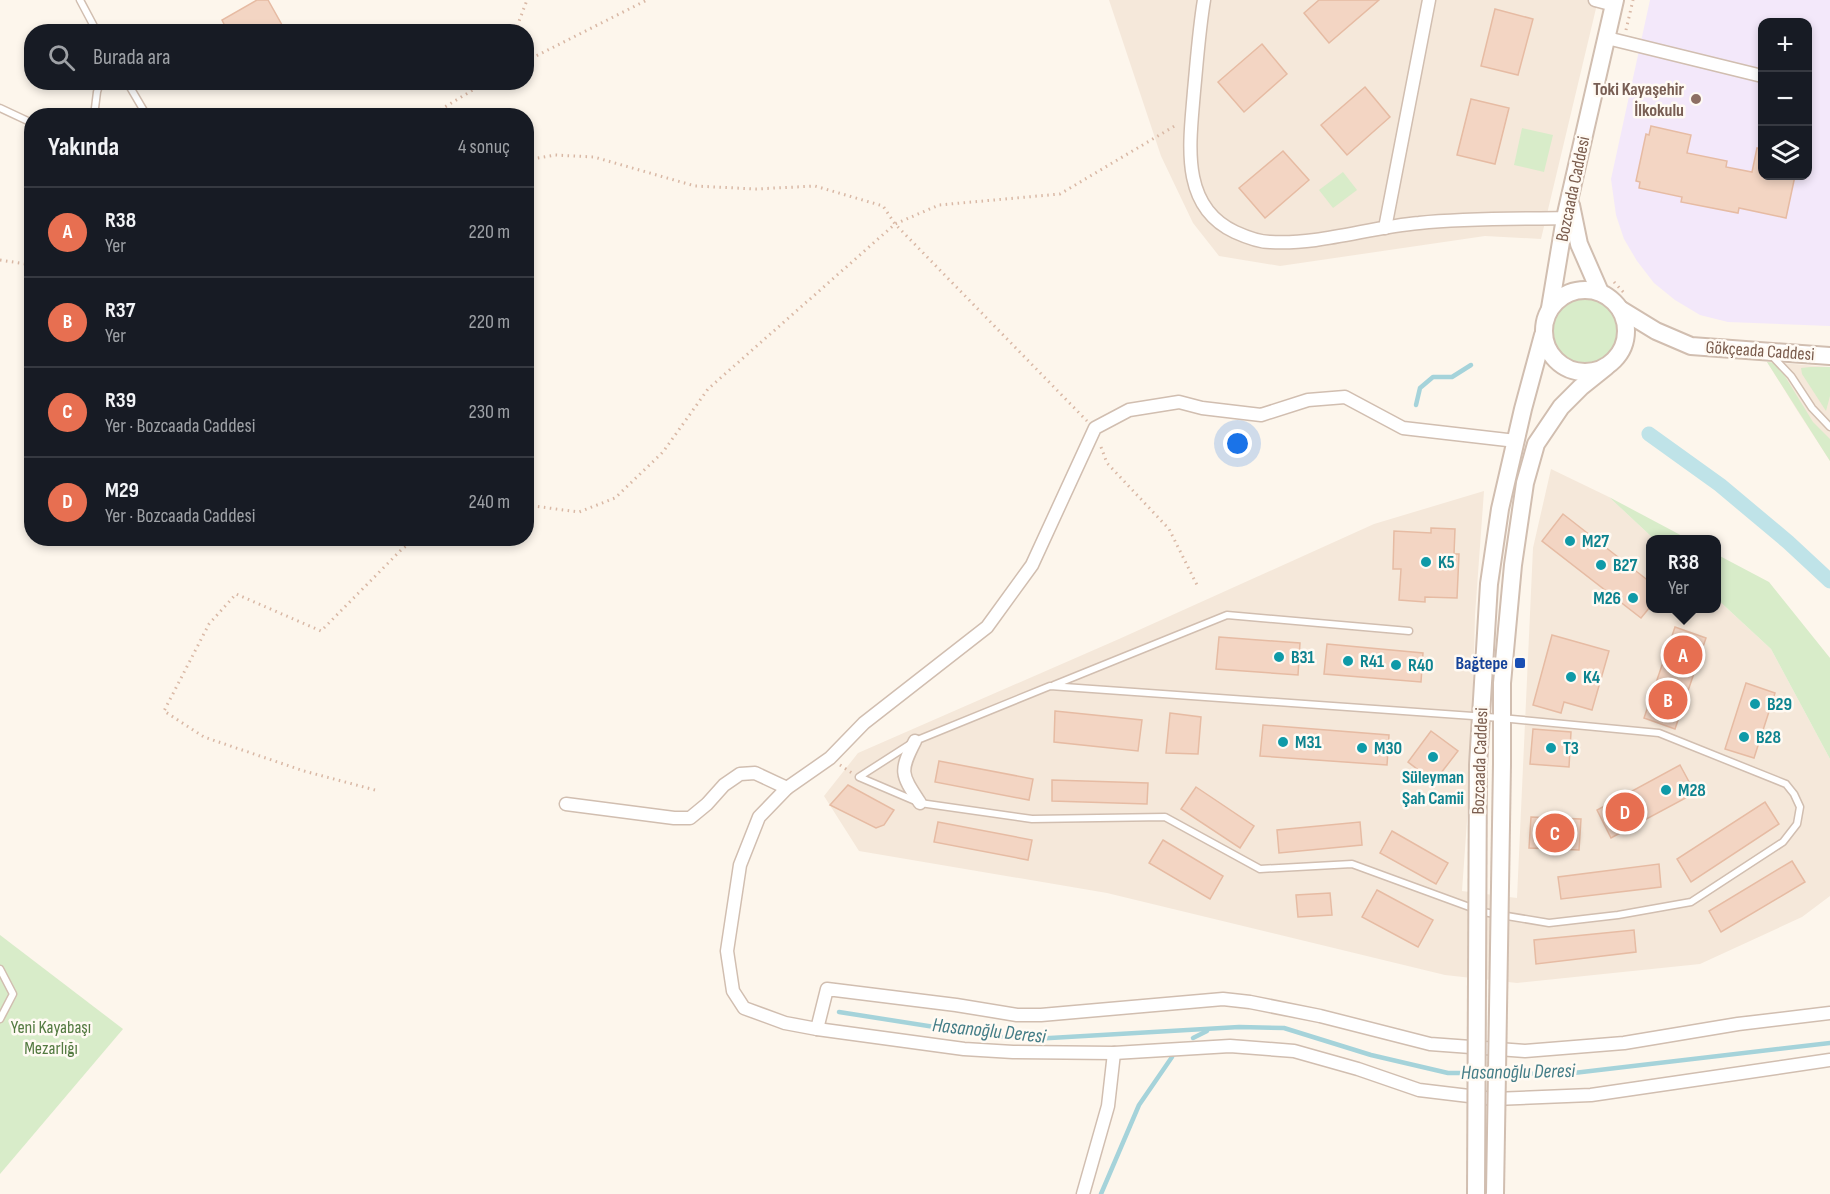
<!DOCTYPE html>
<html lang="tr">
<meta charset="utf-8">
<style>
body{margin:0;font-family:"Sofia Sans Condensed",sans-serif;background:#242831;color:#f1f3f6}
.controls{position:absolute;right:18px;top:18px;display:grid;overflow:hidden;border-radius:12px;box-shadow:0 3px 9px #0003}
.controls button{width:54px;height:54px;display:grid;place-items:center;padding:0;border:0;border-bottom:2px solid #363941;background:#171b24;color:#f1f3f6;font:30px sans-serif}
.you{position:absolute;left:1238px;top:444px;width:21px;height:21px;margin:-15px;border:4px solid #fff;border-radius:50%;background:#1a73e8;box-shadow:0 0 0 9px #1a73e833}
.badge{display:grid;place-items:center;width:39px;height:39px;border-radius:50%;background:#e76f51;color:#fff;font-size:20px;font-weight:700}
.pin{position:absolute;translate:-50% -50%;border:3px solid #fff;box-shadow:0 2px 6px #0006}
.popup{position:absolute;left:1646px;top:535px;width:75px;height:78px;box-sizing:border-box;display:grid;place-content:center;border-radius:12px;background:#171b24;filter:drop-shadow(0 2px 4px #0005);font-size:20px;white-space:nowrap;color:#9ea1a6}
.popup b{font-size:22px;color:#f1f3f6}
.popup::after{content:'';position:absolute;left:50%;top:100%;margin-left:-12px;border:12px solid transparent;border-top-color:#171b24}
.list{margin:0;padding:0;list-style:none}
h2{display:flex;justify-content:space-between;align-items:center;height:78px;margin:0;padding:0 24px;font-size:26px}
h2 small{font-size:20px;font-weight:400;color:#9ea1a6}
.list li{display:grid;grid-template-columns:39px 1fr auto;gap:18px;align-items:center;box-sizing:border-box;height:90px;padding:0 24px;border-top:2px solid #363941}
.list b{display:block;font-size:22px;white-space:nowrap}
.list p{margin:0;font-size:20px;white-space:nowrap;color:#9ea1a6}
.list em{font-size:20px;font-style:normal;color:#9ea1a6}
.icon{flex:none;width:33px;height:33px;fill:none;stroke:currentColor;stroke-width:2;stroke-linecap:round;stroke-linejoin:round}
.map{position:relative;flex:none;width:1830px;height:1194px;overflow:hidden}
.search{position:absolute;background:#171b24;box-shadow:0 3px 9px #0003;left:24px;top:24px;width:510px;height:66px;display:flex;align-items:center;gap:15px;box-sizing:border-box;padding:0 21px;border-radius:24px;color:#9ea1a6;font-size:22px}
.panel{position:absolute;background:#171b24;box-shadow:0 3px 9px #0003;left:24px;top:108px;width:510px;height:438px;border-radius:24px}
.map>svg:first-child{display:block}
.residential{fill:#f5e8da}
.education{fill:#f3e8fa;fill-rule:evenodd}
.green{fill:#d8ecc9}
.lines{fill:none;stroke-linecap:round;stroke-linejoin:round}
.stream{stroke:#a5d3da;stroke-width:4.5}
.canal{stroke:#bfe3e8;stroke-width:15}
.building{fill:#f3d5c3;stroke:#e6bba3;stroke-width:1.5}
.service-casing{stroke:#d1beb0;stroke-width:9}
.minor-casing{stroke:#d1beb0;stroke-width:15}
.tertiary-casing{stroke:#d1beb0;stroke-width:20}
.path{stroke:#d9b8a5;stroke-width:3;stroke-dasharray:1.5 4.5;stroke-linecap:butt}
.service{stroke:#fff;stroke-width:6}
.minor{stroke:#fff;stroke-width:12}
.tertiary{stroke:#fff;stroke-width:16}
.tertiary-bridge-casing{stroke:#d1beb0;stroke-width:20;stroke-linecap:butt}
.tertiary-bridge{stroke:#fff;stroke-width:16}
.education-dot{fill:#8d6e63;stroke:#fffaf3;stroke-width:2}
.culture-dot{fill:#0f9aa8;stroke:#fffaf3;stroke-width:2}
.transit-dot{fill:#1a4fb4;stroke:#fffaf3;stroke-width:2}
.labels{text-anchor:middle;dominant-baseline:central;stroke-width:5;stroke-linejoin:round;paint-order:stroke}
.education-label{font-size:18px;font-weight:bold;fill:#785e54;stroke:#fffaf3;text-anchor:end}
.street-label{font-size:18px;fill:#7a5c4d;stroke:#fffaf3}
.culture-label{font-size:18px;font-weight:bold;fill:#0d838f;stroke:#fffaf3;text-anchor:start}
.transit-label{font-size:18px;font-weight:bold;fill:#164399;stroke:#fffaf3;text-anchor:end}
.park-label{font-size:18px;fill:#537a41;stroke:#fffaf3}
.water-label{font-size:20px;font-style:italic;fill:#437c86;stroke:#fffaf3}
</style>
<div class="map">
<svg width="1830" height="1194" viewBox="0 0 1830 1194">
<rect width="100%" height="100%" fill="#fdf6ec"/>
<g class="residential">
<polygon points="1109,0 1598,0 1541,239 1485,236 1280,266 1219,256 1193,223 1161,156"/>
<polygon points="1767,362 1830,367 1830,461 1797,410"/>
<polygon points="1551,469 1609,497 1654,539 1650,540 1650,608 1716,608 1716,598 1771,649 1830,759 1830,896 1802,917 1700,964 1517,983 1445,975 1107,893 859,851 824,796 858,753 1119,639 1374,524 1484,491 1475,615 1471,765 1462,891 1517,898 1533,548"/>
</g>
<path class="education" d="M 1650,0 L 1830,0 L 1830,326 L 1728,322 L 1700,315 L 1675,300 L 1654,283 L 1637,261 L 1624,239 L 1616,215 L 1611,179 ZM 1762,22 L 1808,22 L 1808,176 L 1762,176 Z"/>
<g class="green">
<polygon points="1522,128 1553,135 1544,172 1514,165"/>
<polygon points="1343,172 1357,190 1333,208 1319,190"/>
<circle cx="1584" cy="331" r="33"/>
<polygon points="1767,362 1777,363 1813,422 1830,439 1830,461"/>
<polygon points="1810,367 1830,367 1830,396 1826,411 1802,374 1801,368"/>
<polygon points="1609,497 1688,539 1654,539"/>
<polygon points="1716,554 1769,582 1830,658 1830,759 1771,649 1716,598"/>
<polygon points="0,935 123,1029 0,1174"/>
</g>
<g class="lines">
<g class="stream">
<polyline points="1416,405 1420,388 1433,377 1452,377 1471,365"/>
<polyline points="839,1012 992,1036 1033,1039 1239,1027 1284,1028 1371,1055 1448,1073 1473,1073"/>
<polyline points="1193,1038 1207,1031"/>
<polyline points="1481,1073 1565,1074 1830,1043"/>
<polyline points="1101,1194 1139,1105 1172,1057"/>
</g>
<polyline class="canal" points="1649,434 1720,485 1788,542 1830,581"/>
</g>
<g class="building">
<polygon points="257,0 268,0 286,32 228,32 222,20"/>
<polygon points="1319,0 1379,0 1329,43 1304,13"/>
<polygon points="1495,9 1533,19 1518,75 1481,66"/>
<polygon points="1262,44 1287,74 1244,112 1218,82"/>
<polygon points="1365,87 1390,117 1347,155 1321,125"/>
<polygon points="1471,99 1509,108 1495,164 1457,155"/>
<polygon points="1651,126 1691,135 1687,153 1727,161 1726,167 1752,172 1757,148 1762,149 1762,176 1795,176 1786,218 1739,208 1738,213 1681,202 1682,197 1639,188 1640,182 1636,181 1646,134 1649,135"/>
<polygon points="1283,151 1309,180 1265,218 1239,188"/>
<polygon points="1563,514 1650,582 1650,607 1641,618 1542,541"/>
<polygon points="1431,528 1455,529 1454,554 1459,554 1457,598 1425,597 1425,602 1399,600 1401,569 1393,569 1394,531 1431,533"/>
<polygon points="1675,627 1706,638 1675,729 1644,718"/>
<polygon points="1552,635 1609,651 1592,710 1564,702 1561,713 1533,705"/>
<polygon points="1219,637 1300,643 1298,675 1216,669"/>
<polygon points="1327,644 1423,653 1421,682 1324,674"/>
<polygon points="1746,683 1775,693 1754,758 1725,749"/>
<polygon points="1055,711 1142,720 1138,751 1054,742"/>
<polygon points="1170,713 1201,717 1198,754 1166,753"/>
<polygon points="1263,725 1389,735 1387,765 1260,756"/>
<polygon points="1533,729 1571,732 1569,767 1530,764"/>
<polygon points="1431,731 1458,751 1434,782 1408,762"/>
<polygon points="939,761 1033,779 1029,800 935,782"/>
<polygon points="1680,765 1695,793 1611,838 1597,810"/>
<polygon points="1052,780 1148,783 1147,804 1052,801"/>
<polygon points="848,785 894,810 884,825 876,828 830,805"/>
<polygon points="1196,787 1254,826 1240,848 1181,809"/>
<polygon points="1765,802 1779,824 1691,882 1677,859"/>
<polygon points="1531,817 1581,819 1579,850 1529,848"/>
<polygon points="938,822 1032,840 1028,860 934,842"/>
<polygon points="1360,822 1362,845 1279,853 1277,830"/>
<polygon points="1392,831 1448,863 1436,884 1380,853"/>
<polygon points="1163,840 1223,876 1210,899 1149,863"/>
<polygon points="1792,861 1805,882 1721,932 1709,911"/>
<polygon points="1659,864 1661,887 1561,899 1558,877"/>
<polygon points="1377,890 1433,920 1418,947 1362,917"/>
<polygon points="1330,893 1332,915 1298,917 1296,895"/>
<polygon points="1634,930 1636,952 1536,964 1534,940"/>
</g>
<g class="lines">
<defs>
<g id="service">
<polyline points="80,0 97,32"/>
<polyline points="127,82 147,116"/>
<polyline points="0,108 32,123"/>
<polyline points="94,116 97,92 100,82"/>
<polyline points="1772,356 1791,376 1812,408 1830,427"/>
<polyline points="1054,685 1227,615 1409,631"/>
<polygon points="1050,686 1501,718 1659,733 1786,784 1794,794 1800,807 1797,824 1783,842 1691,902 1618,915 1549,923 1483,912 1352,864 1260,869 1165,817 1032,819 920,803 859,777 915,741"/>
<polyline points="0,969 13,994 0,1019"/>
</g>
<g id="minor">
<path d="M 1204,0 C 1199,30 1197,60 1194,91 C 1190,142 1179,206 1235,232 C 1246,237 1259,242 1270,242 C 1320,245 1370,227 1419,223 C 1467,218 1517,219 1565,218"/>
<polyline points="1595,0 1614,5"/>
<polyline points="1607,38 1762,76"/>
<polyline points="1385,228 1429,0"/>
<polyline points="1516,441 1403,428 1345,397 1308,400 1261,415 1202,408 1179,402 1129,410 1095,428 1032,565 987,627 864,723 830,758 787,788 759,817 740,865 727,951 733,991 744,1008 785,1023 817,1029 964,1049 1013,1052 1114,1053 1230,1046 1294,1051 1358,1069 1419,1090 1494,1099 1591,1095 1830,1060"/>
<path d="M 915,741 C 899,772 901,774 920,803"/>
<polyline points="566,804 674,818 690,818 707,804 724,785 740,774 755,773 787,788"/>
<polyline points="817,1029 827,989 956,1005 1017,1015 1041,1015 1223,999 1250,1002 1320,1016 1430,1044 1525,1051 1624,1043 1738,1024 1830,1013"/>
<polyline points="1083,1194 1108,1106 1114,1053"/>
</g>
<g id="tertiary">
<polyline points="1571,205 1579,244 1600,292"/>
<circle cx="1585" cy="331" r="41"/>
<polyline points="1550,308 1565,218 1615,0"/>
<polyline points="1620,309 1656,331 1691,346 1830,356"/>
<polyline points="1502,764 1502,683 1513,565 1525,483 1536,444 1561,407 1581,387 1606,367"/>
<polyline points="1478,765 1489,584 1500,509 1523,409 1543,335"/>
</g>
</defs>
<use href="#service" class="service-casing"/>
<use href="#minor" class="minor-casing"/>
<use href="#tertiary" class="tertiary-casing"/>
<g class="path">
<polyline points="1626,30 1633,0"/>
<polyline points="515,32 527,0"/>
<polyline points="526,61 647,0"/>
<polyline points="430,116 486,82"/>
<polyline points="526,160 555,155 594,157 695,186 756,189 815,186 883,206 895,224 1087,421"/>
<polyline points="0,260 32,265"/>
<polyline points="1614,282 1626,295"/>
<polyline points="1101,447 1107,463 1169,529 1197,585"/>
<polyline points="526,505 579,512 615,498 663,452 708,389 895,224 939,205 1060,194 1178,124"/>
<polyline points="840,765 852,773"/>
<polyline points="375,790 304,771 204,737 164,711 209,624 236,594 321,631 403,548 420,538"/>
</g>
<use href="#service" class="service"/>
<use href="#minor" class="minor"/>
<use href="#tertiary" class="tertiary"/>
<defs>
<g id="tertiary-bridge">
<polyline points="1476,1194 1478,765"/>
<polyline points="1495,1194 1502,764"/>
</g>
</defs>
<use href="#tertiary-bridge" class="tertiary-bridge-casing"/>
<use href="#tertiary-bridge" class="tertiary-bridge"/>
</g>
<circle class="education-dot" cx="1696" cy="99" r="6"/>
<g class="culture-dot">
<circle cx="1570" cy="541" r="6"/>
<circle cx="1426" cy="562" r="6"/>
<circle cx="1601" cy="565" r="6"/>
<circle cx="1633" cy="598" r="6"/>
<circle cx="1279" cy="657" r="6"/>
<circle cx="1348" cy="661" r="6"/>
<circle cx="1396" cy="665" r="6"/>
<circle cx="1571" cy="677" r="6"/>
<circle cx="1755" cy="704" r="6"/>
<circle cx="1744" cy="737" r="6"/>
<circle cx="1283" cy="742" r="6"/>
<circle cx="1362" cy="748" r="6"/>
<circle cx="1551" cy="748" r="6"/>
<circle cx="1433" cy="757" r="6"/>
<circle cx="1666" cy="790" r="6"/>
</g>
<rect class="transit-dot" x="1514" y="657" width="12" height="12" rx="3"/>
<g class="labels">
<g class="education-label">
<text x="1684" y="89">Toki Kayaşehir<tspan x="1684" dy="21">İlkokulu</tspan></text>
</g>
<g class="street-label">
<text transform="translate(1573 189) rotate(-78)">Bozcaada Caddesi</text>
<text transform="translate(1760 351) rotate(4)">Gökçeada Caddesi</text>
<text transform="translate(1480 761) rotate(-88)">Bozcaada Caddesi</text>
</g>
<g class="culture-label">
<text x="1582" y="541">M27</text>
<text x="1438" y="562">K5</text>
<text x="1613" y="565">B27</text>
<text x="1621" y="598" text-anchor="end">M26</text>
<text x="1291" y="657">B31</text>
<text x="1360" y="661">R41</text>
<text x="1408" y="665">R40</text>
<text x="1583" y="677">K4</text>
<text x="1767" y="704">B29</text>
<text x="1756" y="737">B28</text>
<text x="1295" y="742">M31</text>
<text x="1374" y="748">M30</text>
<text x="1563" y="748">T3</text>
<text x="1433" y="777" text-anchor="middle">Süleyman<tspan x="1433" dy="21">Şah Camii</tspan></text>
<text x="1678" y="790">M28</text>
</g>
<g class="transit-label">
<text x="1508" y="663">Bağtepe</text>
</g>
<g class="park-label">
<text x="51" y="1027">Yeni Kayabaşı<tspan x="51" dy="21">Mezarlığı</tspan></text>
</g>
<g class="water-label">
<text transform="translate(989 1031) rotate(6)">Hasanoğlu Deresi</text>
<text transform="translate(1518 1072) rotate(-1)">Hasanoğlu Deresi</text>
</g>
</g>
</svg>
<div class="controls">
<button>+</button>
<button>−</button>
<button><svg class="icon" aria-label="layers" viewBox="0 0 24 24"><path d="M12 4l9 5-9 5-9-5zM3 14l9 5 9-5"/></svg></button>
</div>
<div class="you"></div>
<div class="pin badge" style="left:1683px;top:655px">A</div>
<div class="popup"><b>R38</b>Yer</div>
<div class="pin badge" style="left:1668px;top:700px">B</div>
<div class="pin badge" style="left:1555px;top:833px">C</div>
<div class="pin badge" style="left:1625px;top:812px">D</div>
<div class="search"><svg class="icon" aria-label="search" viewBox="0 0 24 24"><circle cx="10" cy="10" r="6"/><path d="M15 15l6 6"/></svg>Burada ara</div>
<section class="panel">
<h2>Yakında<small>4 sonuç</small></h2>
<ul class="list">
<li><span class="badge">A</span><div><b>R38</b><p>Yer</p></div><em>220 m</em></li>
<li><span class="badge">B</span><div><b>R37</b><p>Yer</p></div><em>220 m</em></li>
<li><span class="badge">C</span><div><b>R39</b><p>Yer · Bozcaada Caddesi</p></div><em>230 m</em></li>
<li><span class="badge">D</span><div><b>M29</b><p>Yer · Bozcaada Caddesi</p></div><em>240 m</em></li>
</ul>
</section>
</div>
